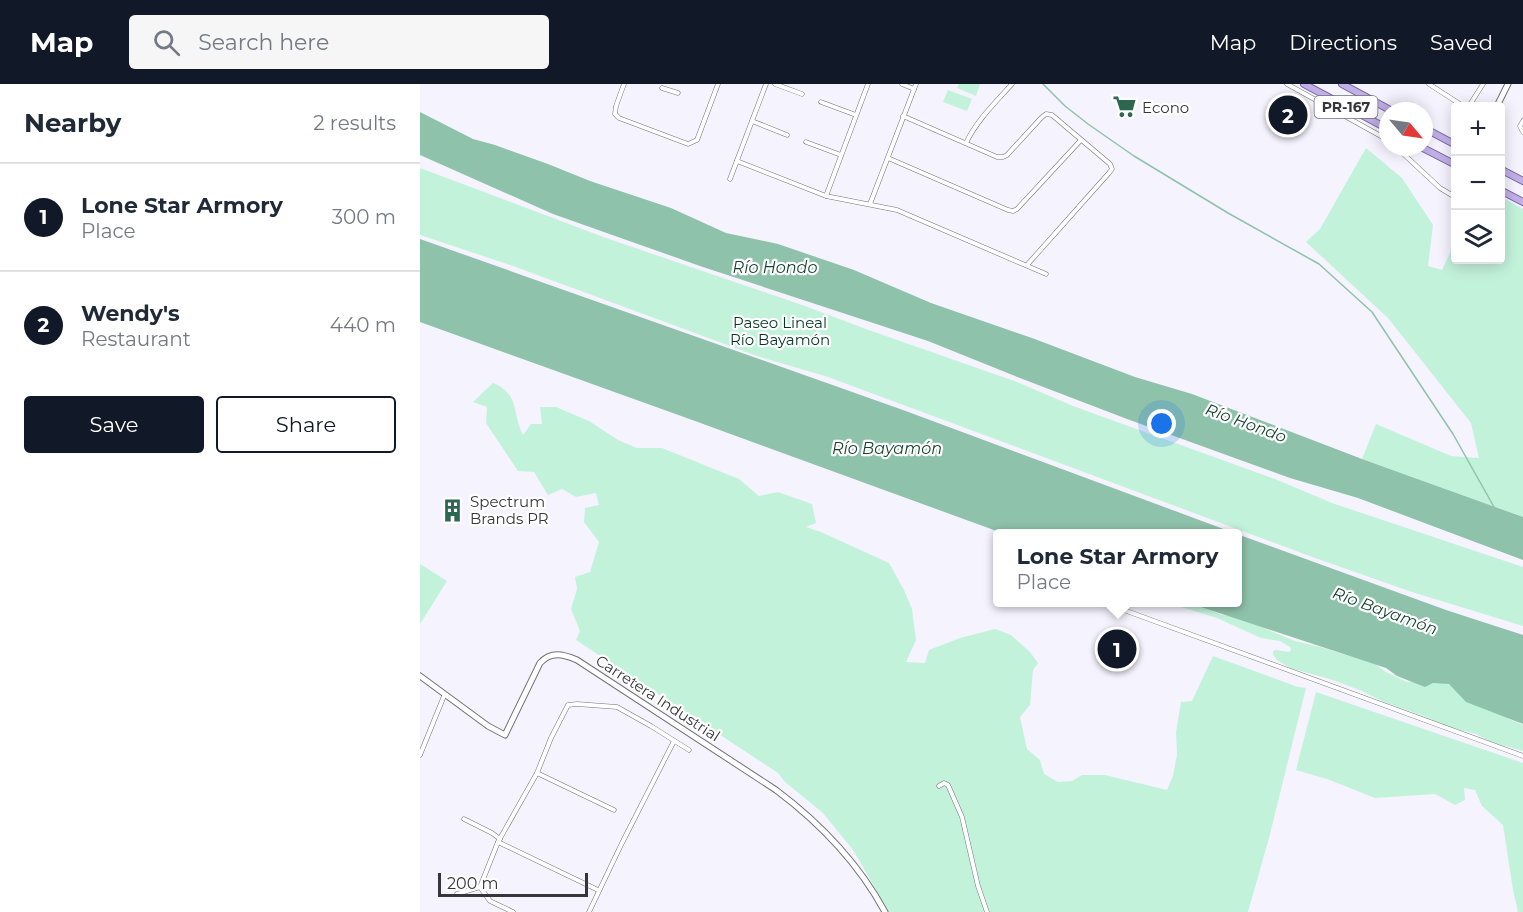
<!DOCTYPE html>
<meta charset="utf-8">
<style>
body{margin:0;font-family:Montserrat,sans-serif;background:#f6f6f7;color:#1f2937}
.controls{position:absolute;right:18px;top:18px;display:grid;overflow:hidden;border-radius:6px;box-shadow:0 3px 15px #0003}
.controls button{width:54px;height:54px;display:grid;place-items:center;padding:0;border:0;border-bottom:2px solid #e0e1e3;background:#fff;color:#1f2937;font:30px sans-serif}
.compass{position:absolute;left:959px;top:18px;width:54px;height:54px;border-radius:50%;background:#fff;box-shadow:0 3px 15px #0003;rotate:119deg}
.scale{position:absolute;left:18px;bottom:15px;width:150px;box-sizing:border-box;padding-left:6px;border:3px solid #363539;border-top:0;font-size:16px;line-height:21px;white-space:nowrap;color:#363539;-webkit-text-stroke:4px #fff;paint-order:stroke}
.you{position:absolute;left:742px;top:340px;width:21px;height:21px;margin:-15px;border:4px solid #fff;border-radius:50%;background:#1a73e8;box-shadow:0 0 0 9px #1a73e833}
.badge{display:grid;place-items:center;width:39px;height:39px;border-radius:50%;background:#111827;color:#fff;font-size:20px;font-weight:700}
.pin{position:absolute;translate:-50% -50%;border:3px solid #fff;box-shadow:0 2px 6px #0006}
.popup{position:absolute;left:573px;top:445px;width:249px;height:78px;box-sizing:border-box;display:grid;place-content:center;border-radius:6px;background:#fff;filter:drop-shadow(0 2px 4px #0005);font-size:20px;white-space:nowrap;color:#747a83}
.popup b{font-size:22px;color:#1f2937}
.popup::after{content:'';position:absolute;left:50%;top:100%;margin-left:-12px;border:12px solid transparent;border-top-color:#fff}
.list{margin:0;padding:0;list-style:none}
h2{display:flex;justify-content:space-between;align-items:center;height:78px;margin:0;padding:0 24px;font-size:26px}
h2 small{font-size:20px;font-weight:400;color:#747a83}
.list li{display:grid;grid-template-columns:39px 1fr auto;gap:18px;align-items:center;box-sizing:border-box;height:108px;padding:0 24px;border-top:2px solid #e0e1e3}
.list b{display:block;font-size:22px;white-space:nowrap}
.list p{margin:0;font-size:20px;white-space:nowrap;color:#747a83}
.list em{font-size:20px;font-style:normal;color:#747a83}
.actions{display:flex;gap:12px;padding:18px 24px}
.actions a{flex:1;padding:14px 0;border:2px solid #111827;border-radius:6px;text-align:center;font-size:21px;color:#111827}
.actions .main{background:#111827;color:#fff}
.icon{flex:none;width:33px;height:33px;fill:none;stroke:currentColor;stroke-width:2;stroke-linecap:round;stroke-linejoin:round}
.map{position:relative;flex:none;width:1103px;height:828px;overflow:hidden}
header{display:flex;align-items:center;gap:36px;box-sizing:border-box;height:84px;padding:0 30px;background:#111827;color:#fff}
header strong{font-size:28px}
nav{display:flex;gap:33px;margin-inline-start:auto;font-size:21px}
.search{width:420px;height:54px;background:#f6f6f7;display:flex;align-items:center;gap:15px;box-sizing:border-box;padding:0 21px;border-radius:6px;color:#747a83;font-size:22px}
main{display:flex}
aside{flex:1;background:#fff}
.map>svg:first-child{display:block}
.green{fill:#c3f2db}
.water{fill:#8fc2ab}
.lines{fill:none;stroke-linecap:round;stroke-linejoin:round}
.stream{stroke:#8fc2ab;stroke-width:1.5}
.minor-casing{stroke:#74717b;stroke-width:5}
.tertiary-casing{stroke:#74717b;stroke-width:7}
.primary-casing{stroke:#7561a1;stroke-width:8}
.minor{stroke:#fff;stroke-width:4}
.tertiary{stroke:#fff;stroke-width:5}
.primary{stroke:#c1afe8;stroke-width:6}
.labels{text-anchor:middle;dominant-baseline:central;stroke-width:4.5;stroke-linejoin:round;paint-order:stroke}
.shield{fill:#fff;stroke:#727274;stroke-width:1.5}
.shield-label{font-size:14px;font-weight:bold;fill:#363539}
.poi-label{font-size:15px;fill:#363539;stroke:#fff;text-anchor:start}
.park-label{font-size:15px;fill:#073525;stroke:#fff}
.street-label{font-size:15px;fill:#363539;stroke:#fff}
.water-label{font-size:16px;font-style:italic;fill:#174231;stroke:#fff}
</style>
<header>
<strong>Map</strong>
<div class="search"><svg class="icon" aria-label="search" viewBox="0 0 24 24"><circle cx="10" cy="10" r="6"/><path d="M15 15l6 6"/></svg>Search here</div>
<nav><a>Map</a><a>Directions</a><a>Saved</a></nav>
</header>
<main>
<aside>
<h2>Nearby<small>2 results</small></h2>
<ul class="list">
<li><span class="badge">1</span><div><b>Lone Star Armory</b><p>Place</p></div><em>300 m</em></li>
<li><span class="badge">2</span><div><b>Wendy's</b><p>Restaurant</p></div><em>440 m</em></li>
</ul>
<div class="actions"><a class="main">Save</a><a>Share</a></div>
</aside>
<div class="map">
<svg width="1103" height="828" viewBox="0 0 1103 828">
<rect width="100%" height="100%" fill="#f5f3fe"/>
<g class="green">
<polygon points="539,0 560,0 556,12 537,4"/>
<polygon points="528,6 552,15 547,27 523,18"/>
<polygon points="946,64 982,94 1013,141 1008,182 1022,186 1035,158 1036,176 1080,176 1081,113 1103,125 1103,433 942,375 956,340 1031,372 1059,374 1051,339 968,234 886,158 900,145"/>
<polygon points="0,84 186,154 385,222 446,245 597,298 653,322 855,395 912,419 1103,483 1103,542 992,508 895,474 408,293 340,273 93,182 0,151"/>
<path d="M 73,299 C 100,310 92,330 103,351 L 111,340 L 122,340 L 120,323 L 136,323 L 169,337 L 198,356 L 217,364 L 242,364 L 319,395 L 339,412 L 358,408 L 392,420 L 396,439 L 386,443 L 401,448 L 469,479 L 484,506 L 492,525 L 496,556 L 486,578 L 505,579 L 509,566 L 540,554 L 575,545 L 591,551 L 610,568 L 618,579 L 613,586 L 610,621 L 600,633 L 607,665 L 620,676 L 624,690 L 638,698 L 652,697 L 662,691 L 685,691 L 747,706 L 753,692 L 757,671 L 756,648 L 761,618 L 772,617 L 793,572 L 878,603 L 886,604 L 849,754 L 828,828 L 469,828 L 433,766 L 403,729 L 365,698 L 358,689 L 156,556 L 160,547 L 151,525 L 157,505 L 155,493 L 170,488 L 179,458 L 164,438 L 165,424 L 179,421 L 176,409 L 156,413 L 142,405 L 128,411 L 114,388 L 98,387 L 66,339 L 67,323 L 53,318 Z"/>
<polygon points="0,480 27,497 0,540"/>
<polygon points="748,519 773,519 802,531 817,533 875,557 900,563 955,580 966,588 987,598 1021,596 1091,636 1103,641 1103,667 1071,658 1056,650 1028,643 1003,632 964,618 942,607 913,596 870,584 857,576 853,570 853,567 856,566 869,568 871,566 870,563 860,557 841,554 797,534"/>
<polygon points="896,608 1103,679 1103,828 1098,828 1093,806 1083,741 1062,722 1055,706 1044,704 1045,716 1035,721 1015,710 955,714 907,695 876,686"/>
</g>
<g class="water">
<polygon points="0,28 53,55 75,61 128,80 170,97 251,124 306,149 358,160 434,186 511,219 612,254 715,293 772,310 942,375 1103,433 1103,476 938,414 870,394 707,335 595,292 508,257 280,182 133,130 0,71"/>
<polygon points="0,155 483,326 817,450 582,449 275,337 0,238"/>
<polygon points="817,450 1026,526 1103,551 1103,640 1046,618 1029,600 1013,599 1005,603 977,592 966,584 769,519 817,518"/>
</g>
<g class="lines">
<polyline class="stream" points="623,0 645,22 668,40 714,72 808,129 899,180 952,228 1033,350 1074,423"/>
<defs>
<g id="minor">
<polyline points="204,0 196,22 195,30 199,34 268,60 277,56 298,0"/>
<polyline points="355,0 382,10"/>
<polyline points="482,0 494,5"/>
<polyline points="867,0 968,56"/>
<polyline points="1009,0 1043,22"/>
<polyline points="242,4 258,9"/>
<polyline points="401,18 436,31"/>
<polyline points="1049,22 1063,0"/>
<polyline points="483,32 577,73 583,73 587,71 622,33 626,30 632,31 690,80 692,85 689,89 607,181"/>
<polyline points="332,37 367,51"/>
<polyline points="1103,37 1100,42 1103,48"/>
<polyline points="386,58 421,71"/>
<path d="M 546,59 C 557,36 575,19 592,0"/>
<polyline points="976,63 1020,104 1035,113"/>
<polyline points="468,74 588,126 593,127 597,125 661,56"/>
<polyline points="317,77 406,112 477,126 626,190"/>
<polyline points="310,95 346,0"/>
<polyline points="406,112 448,0"/>
<polyline points="450,120 496,0"/>
<polyline points="682,518 1103,672"/>
<polyline points="0,671 24,612"/>
<polyline points="117,689 194,726"/>
<polyline points="519,702 524,699 528,701 542,733 558,802 567,828"/>
<polyline points="44,735 72,749 80,755"/>
<polyline points="78,758 178,806"/>
<polyline points="60,803 70,817 93,828"/>
<polyline points="37,810 60,803 78,758 117,689 131,654 148,621 157,620 197,623 231,642 269,666"/>
<polyline points="169,828 202,759 254,657"/>
</g>
<g id="tertiary">
<polyline points="1077,22 1088,0"/>
<polyline points="1035,113 1036,112"/>
<path d="M 0,592 L 68,642 L 85,651 L 120,579 C 131,567 143,570 157,576 L 356,706 C 400,739 439,780 465,828"/>
</g>
<g id="primary">
<polyline points="884,0 968,45"/>
<polyline points="922,0 972,27"/>
<polyline points="1004,44 1036,61"/>
<polyline points="1001,63 1036,81"/>
<polyline points="1080,85 1103,97"/>
<polyline points="1080,106 1103,118"/>
</g>
</defs>
<use href="#minor" class="minor-casing"/>
<use href="#tertiary" class="tertiary-casing"/>
<use href="#primary" class="primary-casing"/>
<use href="#minor" class="minor"/>
<use href="#tertiary" class="tertiary"/>
<use href="#primary" class="primary"/>
</g>
<defs>
<symbol id="supermarket-bare" viewBox="-9 -9 18 18"><path d="M-6-5.5h2.5l.6 2H6L4.5 2H-2.5L-4.4-4H-6ZM-1.5 3.2a1.3 1.3 0 1 0 .1 0ZM3 3.2a1.3 1.3 0 1 0 .1 0Z" fill="#2e6750" stroke="#fff" stroke-width="2.5" paint-order="stroke"/></symbol>
<symbol id="building-bare" viewBox="-9 -9 18 18"><path d="M-4-6H4V6H1V3H-1V6H-4ZM-2.5-4.3h1.7v1.8h-1.7ZM.8-4.3h1.7v1.8H.8ZM-2.5-1h1.7V.8h-1.7ZM.8-1h1.7V.8H.8Z" fill="#2e6750" stroke="#fff" stroke-width="2.5" paint-order="stroke"/></symbol>
</defs>
<g fill-rule="evenodd">
<use href="#supermarket-bare" x="688" y="6" width="33" height="33"/>
<use href="#building-bare" x="16" y="410" width="33" height="33"/>
</g>
<g class="labels">
<rect class="shield" x="894.5" y="12" width="63" height="22" rx="4.5"/>
<g class="shield-label">
<text x="926" y="23">PR-167</text>
</g>
<g class="poi-label">
<text x="722" y="23">Econo</text>
<text x="50" y="417">Spectrum<tspan x="50" dy="17">Brands PR</tspan></text>
</g>
<g class="park-label">
<text x="360" y="238">Paseo Lineal<tspan x="360" dy="17">Río Bayamón</tspan></text>
</g>
<g class="street-label">
<text transform="translate(238 614) rotate(33)">Carretera Industrial</text>
</g>
<g class="water-label">
<text x="355" y="183">Río Hondo</text>
<text transform="translate(826 339) rotate(20)">Río Hondo</text>
<text x="467" y="364">Río Bayamón</text>
<text transform="translate(965 527) rotate(20)">Río Bayamón</text>
</g>
</g>
</svg>
<div class="controls">
<button>+</button>
<button>−</button>
<button><svg class="icon" aria-label="layers" viewBox="0 0 24 24"><path d="M12 4l9 5-9 5-9-5zM3 14l9 5 9-5"/></svg></button>
</div>
<svg class="compass" viewBox="-18 -18 36 36"><path d="M0-13l5 13h-10z" fill="#e53935"/><path d="M0 13l5-13h-10z" fill="#747a83"/></svg>
<div class="scale">200 m</div>
<div class="you"></div>
<div class="pin badge" style="left:697px;top:565px">1</div>
<div class="popup"><b>Lone Star Armory</b>Place</div>
<div class="pin badge" style="left:868px;top:31px">2</div>
</div>
</main>
